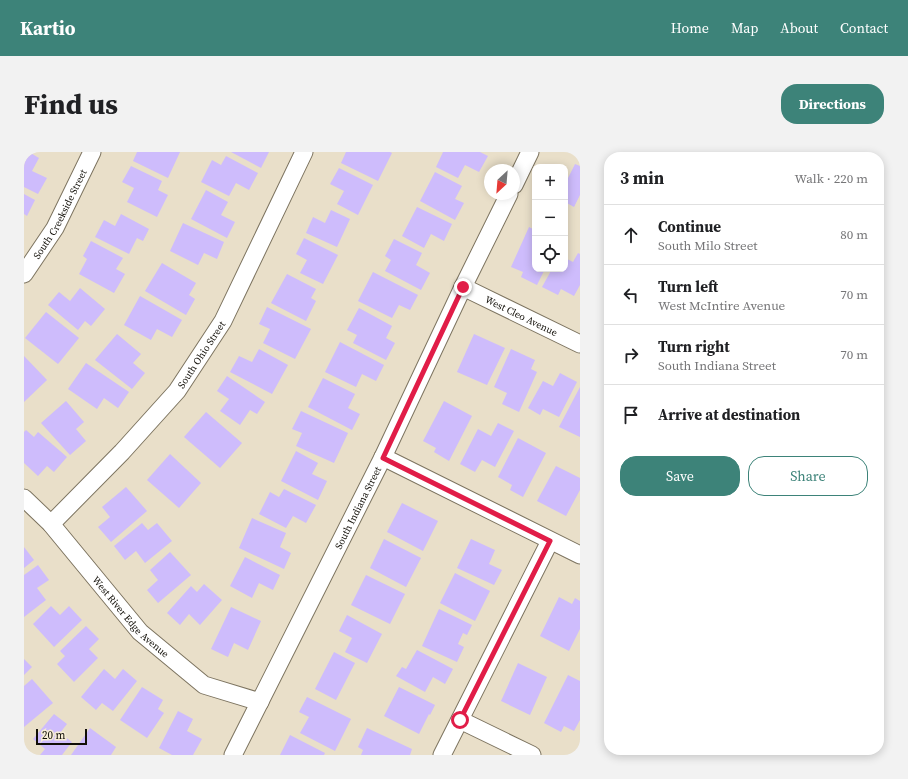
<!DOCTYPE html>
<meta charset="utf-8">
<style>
body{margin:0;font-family:"Source Serif 4",serif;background:#f2f2f2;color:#202124}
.controls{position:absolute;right:12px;top:12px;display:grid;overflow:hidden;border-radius:8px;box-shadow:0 2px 10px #0003}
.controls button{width:36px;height:36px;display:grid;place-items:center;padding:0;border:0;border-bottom:1px solid #e0e0e0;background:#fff;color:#202124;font:20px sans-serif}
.compass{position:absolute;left:460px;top:12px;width:36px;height:36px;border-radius:50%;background:#fff;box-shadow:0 2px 10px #0003;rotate:206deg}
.scale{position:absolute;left:12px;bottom:10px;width:51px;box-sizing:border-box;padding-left:4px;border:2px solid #110e07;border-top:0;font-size:11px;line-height:14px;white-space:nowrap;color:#110e07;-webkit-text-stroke:3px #f6ecd6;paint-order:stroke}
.stop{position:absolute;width:12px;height:12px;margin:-9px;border:3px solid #e11d48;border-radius:50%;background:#fff}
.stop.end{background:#e11d48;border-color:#fff;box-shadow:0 1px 4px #0008}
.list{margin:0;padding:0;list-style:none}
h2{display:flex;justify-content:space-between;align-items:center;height:52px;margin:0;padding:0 16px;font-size:17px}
h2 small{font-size:13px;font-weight:400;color:#757577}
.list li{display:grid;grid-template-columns:26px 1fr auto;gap:12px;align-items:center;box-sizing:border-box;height:60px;padding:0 16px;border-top:1px solid #e0e0e0}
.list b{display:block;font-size:15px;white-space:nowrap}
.list p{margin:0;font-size:13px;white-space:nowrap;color:#757577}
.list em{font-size:13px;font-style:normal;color:#757577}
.actions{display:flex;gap:8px;padding:12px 16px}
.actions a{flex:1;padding:9px 0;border:1px solid #3d8379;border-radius:16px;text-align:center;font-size:14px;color:#3d8379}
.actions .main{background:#3d8379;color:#fff}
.icon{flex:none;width:22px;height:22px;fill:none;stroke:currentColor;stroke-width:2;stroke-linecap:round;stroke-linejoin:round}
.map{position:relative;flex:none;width:556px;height:603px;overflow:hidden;border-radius:16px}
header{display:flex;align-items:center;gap:24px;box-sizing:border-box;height:56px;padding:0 20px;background:#3d8379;color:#fff}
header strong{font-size:19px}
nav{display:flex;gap:22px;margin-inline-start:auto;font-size:14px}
.intro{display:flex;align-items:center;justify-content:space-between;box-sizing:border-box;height:96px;padding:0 24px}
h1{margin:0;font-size:28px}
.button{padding:10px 18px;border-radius:16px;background:#3d8379;color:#fff;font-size:14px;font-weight:700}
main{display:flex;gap:24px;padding:0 24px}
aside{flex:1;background:#fff;border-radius:16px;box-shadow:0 2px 10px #0003}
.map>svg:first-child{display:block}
.building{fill:#cebcfc}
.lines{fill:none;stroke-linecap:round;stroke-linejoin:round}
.minor-casing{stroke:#7d7460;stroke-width:19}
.minor{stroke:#fff;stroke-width:17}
.route{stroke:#e11d48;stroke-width:5}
.labels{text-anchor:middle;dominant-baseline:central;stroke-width:4;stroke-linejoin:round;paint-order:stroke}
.street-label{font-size:10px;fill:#110e07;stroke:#f6ecd6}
</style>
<header>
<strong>Kartio</strong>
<nav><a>Home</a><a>Map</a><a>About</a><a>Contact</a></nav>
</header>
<div class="intro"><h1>Find us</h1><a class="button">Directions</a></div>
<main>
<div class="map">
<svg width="556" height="603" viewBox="0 0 556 603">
<rect width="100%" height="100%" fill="#e9dfc9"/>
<g class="building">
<polygon points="0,0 5,0 15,6 8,19 23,26 14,42 0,35"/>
<polygon points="113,0 156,0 144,26 109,9"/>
<polygon points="207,0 245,0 237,16"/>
<polygon points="322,0 366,0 368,1 354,29 317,11"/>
<polygon points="419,0 456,0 464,4 455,20 441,13 434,26 412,15"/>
<polygon points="202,4 234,21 225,38 212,31 205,44 177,30 188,8 197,13"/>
<polygon points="551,12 556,14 556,43 550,55 541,50 541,24 544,26"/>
<polygon points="107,14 138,29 134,38 144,43 133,65 103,50 110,36 98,30"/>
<polygon points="315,16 349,33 334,63 313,52 320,39 306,32"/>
<polygon points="411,20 438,34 431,47 440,51 431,68 396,49"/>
<polygon points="182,38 204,50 197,63 211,70 203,86 167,67"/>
<polygon points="0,42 11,48 3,64 0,62"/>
<polygon points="393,55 428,72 420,89 407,82 400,96 378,84"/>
<polygon points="307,58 326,67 313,95 282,81 289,65 301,71"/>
<polygon points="97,62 125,77 119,89 113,86 105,102 71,85 80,68 91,74"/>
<polygon points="159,71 200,90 193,107 180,101 174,113 146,99"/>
<polygon points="505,75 511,78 511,117 521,117 513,133 497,125 499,120 487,115"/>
<polygon points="280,86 314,103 299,132 276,121 283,108 272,102"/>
<polygon points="370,87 398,101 392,113 406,121 397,138 361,119 367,108 361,104"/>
<polygon points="67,89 99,106 92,117 101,122 90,141 55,122 63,107 59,104"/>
<polygon points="554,101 556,102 556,133 550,144 537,137 534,143 518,135 528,117 541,117 541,106 549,110"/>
<polygon points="138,111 172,131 165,143 171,147 162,163 121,139"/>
<polygon points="349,120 394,143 386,158 375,153 368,166 334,149"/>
<polygon points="263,122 292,137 287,146 292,149 282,169 247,151"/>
<polygon points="56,136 81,157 67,174 61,169 54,178 24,153 35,140 46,149"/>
<polygon points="116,144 158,168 148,185 133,177 127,188 100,173"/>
<polygon points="243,155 287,177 271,207 239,191 246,177 235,172"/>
<polygon points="335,156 368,174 362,186 371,191 362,208 329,191 333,183 323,178"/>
<polygon points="22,160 55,186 34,212 1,186"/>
<polygon points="93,182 117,202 109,211 121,221 108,237 71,208"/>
<polygon points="450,182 481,196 463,233 433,220"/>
<polygon points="316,190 360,213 352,229 338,222 332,235 301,220"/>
<polygon points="235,197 264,213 248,242 206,220 215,204 228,210"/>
<polygon points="487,197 511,208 507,217 513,220 495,260 478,252 483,241 470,235"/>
<polygon points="0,204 23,228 0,250"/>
<polygon points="62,211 105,240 94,256 80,246 73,257 44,237"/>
<polygon points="536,221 553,230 535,265 519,257 516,263 504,256 519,229 529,234"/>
<polygon points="203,224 241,250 233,262 226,258 216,273 196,259 205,247 193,239"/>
<polygon points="299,226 331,242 324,256 336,262 328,278 284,255"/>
<polygon points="556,235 556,285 535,275"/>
<polygon points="42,249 60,270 52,277 62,289 46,303 17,271"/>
<polygon points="420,249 448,264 425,309 410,300 412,296 399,289"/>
<polygon points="277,259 324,281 310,311 272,294 278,281 268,277"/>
<polygon points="182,260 218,291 196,316 160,285"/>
<polygon points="474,271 490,279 471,315 458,308 451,320 436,312 454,277 467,284"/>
<polygon points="2,278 10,285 14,280 43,305 30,320 23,314 14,324 0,311 0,280"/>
<polygon points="494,286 522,301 499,345 486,338 488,333 474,325"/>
<polygon points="272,299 294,311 288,322 303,329 294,348 257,329"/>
<polygon points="146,302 177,331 155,356 123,328"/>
<polygon points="532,314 556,326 556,338 542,364 513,349"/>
<polygon points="102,335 123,359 87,390 74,375 86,365 78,355"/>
<polygon points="260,337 292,353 282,371 269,364 262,376 235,362 246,340 255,345"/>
<polygon points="378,351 414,369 399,399 363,380"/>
<polygon points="228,366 262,381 256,395 267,401 260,417 215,396"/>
<polygon points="118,371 124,378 133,371 148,389 121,411 112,399 101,408 90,394"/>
<polygon points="360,387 397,406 382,435 346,416"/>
<polygon points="447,387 471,398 465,412 478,418 470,433 433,416"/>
<polygon points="0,395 10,408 0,416"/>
<polygon points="146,400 167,423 134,451 123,438 134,428 126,418"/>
<polygon points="221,405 256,423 249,438 235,431 228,446 206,434"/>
<polygon points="14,413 25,428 13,436 22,448 0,465 0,423"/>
<polygon points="431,421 466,439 451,469 416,451"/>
<polygon points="342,423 381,442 366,472 327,453"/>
<polygon points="180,432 198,448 176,473 165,462 156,473 143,461 167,434 173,440"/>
<polygon points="535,445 548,452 551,446 556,449 556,477 545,499 516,484"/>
<polygon points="27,454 36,463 45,454 58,468 30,495 9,472"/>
<polygon points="207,455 237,469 224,498 210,491 204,505 187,497"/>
<polygon points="415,457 448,473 443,483 439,481 434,492 440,495 433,510 398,494"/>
<polygon points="323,463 358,482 343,511 321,500 328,486 315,479"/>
<polygon points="62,474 75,487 65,497 74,506 50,530 33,512 41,504 36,499"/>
<polygon points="393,498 429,517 421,532 409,525 401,540 372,524 378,515 382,517"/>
<polygon points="310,500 331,511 312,548 291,537"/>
<polygon points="0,507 8,515 0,523"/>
<polygon points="494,511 523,525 506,563 477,549"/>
<polygon points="80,517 91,527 99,517 113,529 89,559 78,551 72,558 57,545"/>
<polygon points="544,523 556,529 556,568 550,579 540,574 537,580 520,571"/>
<polygon points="8,527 29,551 0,575 0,534"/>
<polygon points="118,535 139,548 134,557 140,561 123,586 96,568"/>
<polygon points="375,535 411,553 406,563 405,562 395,582 360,564"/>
<polygon points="283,545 327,567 311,599 276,581 285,565 275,560"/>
<polygon points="154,559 169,567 163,579 178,587 169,603 148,603 135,596"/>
<polygon points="30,562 43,572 36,581 48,590 38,603 16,603 21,597 9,587"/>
<polygon points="66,576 92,595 87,603 47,603"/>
<polygon points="343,576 388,597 386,603 337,603 339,598 334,595"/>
<polygon points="266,583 301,601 300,603 256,603"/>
</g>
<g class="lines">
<defs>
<g id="minor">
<polyline points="490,33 506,0"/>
<path id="s1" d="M 0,122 L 31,76 L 68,0"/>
<path id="s2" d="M 439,135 L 556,192"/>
<polyline points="359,305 556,403"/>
<path id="s3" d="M 0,346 L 27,372 L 116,480 L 180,533 L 236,550"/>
<path id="s4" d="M 27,372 L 98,300 L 153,239 L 199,169 L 280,0"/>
<polyline points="436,568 508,603"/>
<path id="s5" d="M 209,603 L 359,305 L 439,135 L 485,42"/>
<polyline points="418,603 526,389"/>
</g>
</defs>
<use href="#minor" class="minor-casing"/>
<use href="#minor" class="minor"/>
</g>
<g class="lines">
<polyline class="route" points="436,568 526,389 359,306 439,135"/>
</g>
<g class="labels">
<g class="street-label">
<text stroke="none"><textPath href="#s1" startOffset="70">South Creekside Street</textPath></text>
<text stroke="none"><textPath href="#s2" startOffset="65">West Cleo Avenue</textPath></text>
<text stroke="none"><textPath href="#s4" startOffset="227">South Ohio Street</textPath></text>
<text stroke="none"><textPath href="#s5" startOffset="277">South Indiana Street</textPath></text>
<text stroke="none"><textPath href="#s3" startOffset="160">West River Edge Avenue</textPath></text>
</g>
</g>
</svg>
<div class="controls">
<button>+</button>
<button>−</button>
<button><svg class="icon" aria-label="locate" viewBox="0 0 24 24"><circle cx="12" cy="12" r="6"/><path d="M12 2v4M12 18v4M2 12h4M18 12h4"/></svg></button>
</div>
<svg class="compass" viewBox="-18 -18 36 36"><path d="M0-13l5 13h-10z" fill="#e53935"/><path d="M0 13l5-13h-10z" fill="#757577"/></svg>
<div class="scale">20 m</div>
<div class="stop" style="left:436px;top:568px"></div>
<div class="stop end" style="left:439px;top:135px"></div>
</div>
<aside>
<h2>3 min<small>Walk · 220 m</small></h2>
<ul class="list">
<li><svg class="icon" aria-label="ahead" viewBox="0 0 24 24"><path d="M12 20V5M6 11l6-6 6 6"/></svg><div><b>Continue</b><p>South Milo Street</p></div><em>80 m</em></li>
<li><svg class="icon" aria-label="left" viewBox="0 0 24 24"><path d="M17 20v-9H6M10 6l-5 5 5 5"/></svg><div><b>Turn left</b><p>West McIntire Avenue</p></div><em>70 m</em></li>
<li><svg class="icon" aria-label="right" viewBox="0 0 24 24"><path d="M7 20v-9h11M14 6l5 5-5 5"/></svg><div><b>Turn right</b><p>South Indiana Street</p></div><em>70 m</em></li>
<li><svg class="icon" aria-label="arrive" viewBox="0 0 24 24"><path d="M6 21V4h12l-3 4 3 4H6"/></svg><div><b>Arrive at destination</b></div></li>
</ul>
<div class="actions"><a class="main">Save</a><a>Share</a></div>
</aside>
</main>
